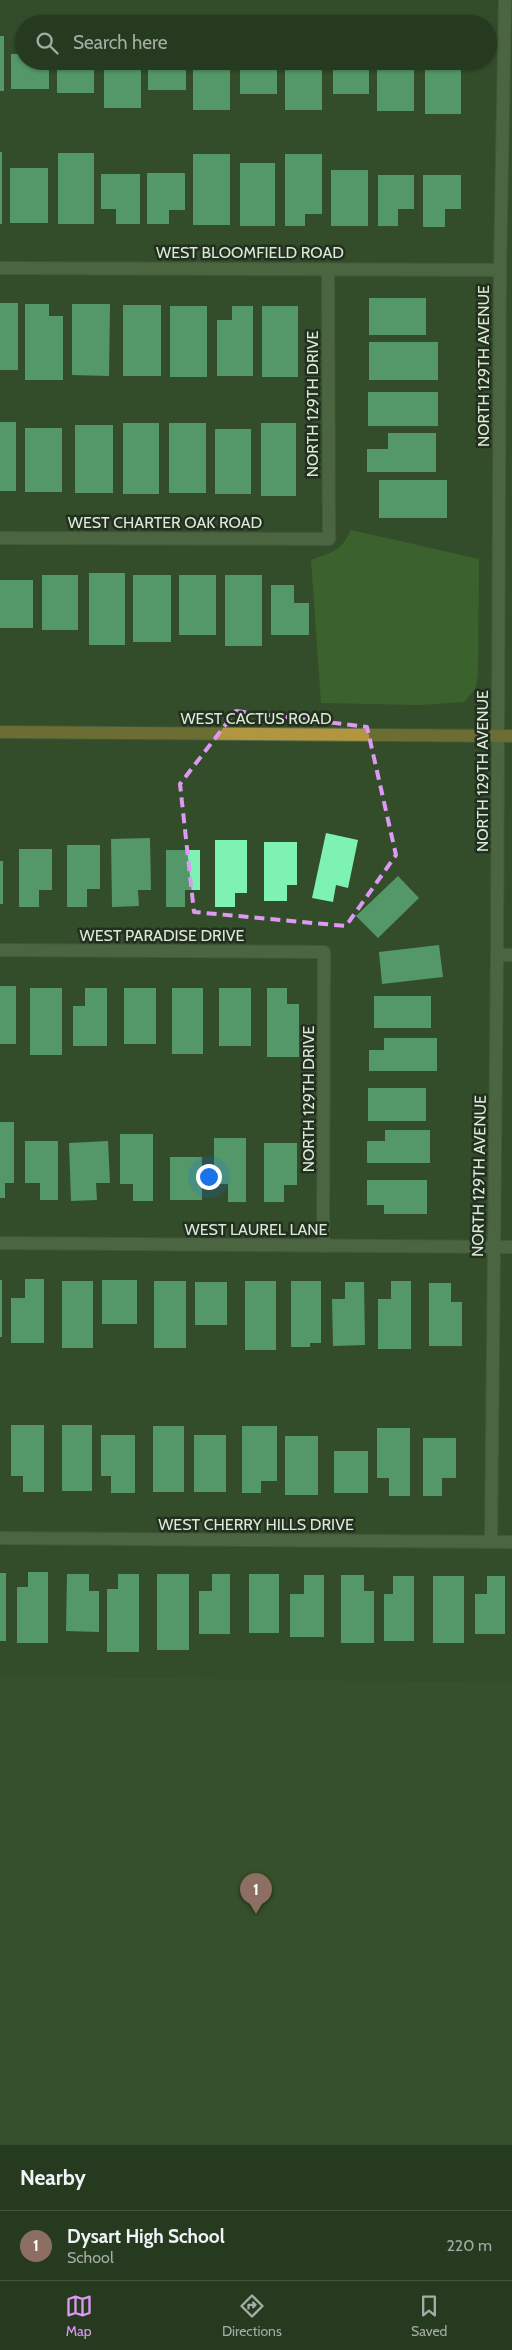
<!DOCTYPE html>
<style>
body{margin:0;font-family:Cabin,sans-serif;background:#32452d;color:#f1f3f6}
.you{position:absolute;left:208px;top:1176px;width:18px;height:18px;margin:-12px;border:4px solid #fff;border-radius:50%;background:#1a73e8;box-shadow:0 0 0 8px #1a73e833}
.badge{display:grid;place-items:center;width:32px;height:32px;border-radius:50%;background:#dd99f3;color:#fff;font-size:16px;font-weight:700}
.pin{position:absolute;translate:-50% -41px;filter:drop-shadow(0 1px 2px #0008)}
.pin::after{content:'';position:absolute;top:26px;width:18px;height:15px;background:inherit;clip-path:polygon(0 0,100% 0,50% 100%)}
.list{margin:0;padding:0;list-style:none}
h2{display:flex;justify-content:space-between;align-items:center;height:65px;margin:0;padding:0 20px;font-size:21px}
h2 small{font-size:16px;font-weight:400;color:#a4ada5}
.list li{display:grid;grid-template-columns:32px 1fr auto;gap:15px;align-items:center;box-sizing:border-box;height:70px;padding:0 20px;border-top:1px solid #42543e}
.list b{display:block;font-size:19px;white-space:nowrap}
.list p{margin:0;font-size:16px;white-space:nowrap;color:#a4ada5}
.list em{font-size:16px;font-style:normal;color:#a4ada5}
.icon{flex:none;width:28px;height:28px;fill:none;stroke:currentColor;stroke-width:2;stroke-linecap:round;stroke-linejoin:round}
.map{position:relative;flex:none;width:512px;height:2145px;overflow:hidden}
.search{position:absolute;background:#263a20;box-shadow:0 1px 4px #0004;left:15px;right:15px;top:15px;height:55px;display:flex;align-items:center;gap:12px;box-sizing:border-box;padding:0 18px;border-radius:28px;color:#a4ada5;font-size:19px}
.sheet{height:135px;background:#263a20}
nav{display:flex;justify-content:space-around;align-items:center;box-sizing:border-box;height:70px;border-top:1px solid #42543e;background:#263a20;font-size:14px;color:#a4ada5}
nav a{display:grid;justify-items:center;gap:2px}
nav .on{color:#dd99f3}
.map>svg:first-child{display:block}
.built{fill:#39572e}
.green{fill:#467d30}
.building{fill:#7df2b3}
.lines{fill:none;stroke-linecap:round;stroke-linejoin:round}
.minor-casing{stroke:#54694c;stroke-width:14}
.major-casing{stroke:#54694c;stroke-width:14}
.minor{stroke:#68835e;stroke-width:12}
.major{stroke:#b2963f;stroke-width:12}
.marked{fill:none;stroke:#dd99f3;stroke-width:4;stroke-dasharray:10 6;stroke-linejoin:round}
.labels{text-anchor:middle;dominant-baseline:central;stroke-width:5;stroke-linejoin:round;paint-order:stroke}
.street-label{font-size:16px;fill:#dbead6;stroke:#232f1f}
</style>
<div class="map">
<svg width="512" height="2145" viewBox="0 0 512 2145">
<rect width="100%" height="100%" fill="#334d2a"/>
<polygon class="built" points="0,1676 512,1683 512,2145 0,2145"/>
<path class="green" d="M 351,530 L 479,559 L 478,673 L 476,688 L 464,702 L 419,705 L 321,703 L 311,560 C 332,552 341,552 351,530 Z"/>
<g class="building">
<rect x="0" y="36" width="4" height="55"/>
<polygon points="11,54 24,54 24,61 49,61 49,89 11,89"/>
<rect x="57" y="61" width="37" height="32"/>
<rect x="104" y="61" width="37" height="47"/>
<rect x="148" y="61" width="38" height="29"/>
<rect x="193" y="61" width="37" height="49"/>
<rect x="240" y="61" width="37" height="33"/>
<rect x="285" y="61" width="37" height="49"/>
<rect x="333" y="61" width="36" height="33"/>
<rect x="377" y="61" width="37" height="50"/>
<rect x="425" y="61" width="36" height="53"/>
<rect x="0" y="152" width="2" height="72"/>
<rect x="58" y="153" width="36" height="71"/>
<rect x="193" y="154" width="37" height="71"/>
<polygon points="285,154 322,154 322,214 305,214 305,226 285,226"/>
<rect x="240" y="163" width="35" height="63"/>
<rect x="10" y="168" width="38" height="55"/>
<rect x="331" y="170" width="37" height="56"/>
<polygon points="147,173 185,173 185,210 169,210 169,224 147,224"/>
<polygon points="101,174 140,174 140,224 116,224 116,209 101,209"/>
<polygon points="378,175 414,175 414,209 398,209 398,226 378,226"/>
<polygon points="423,175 461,175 461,209 445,209 445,227 423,227"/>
<rect x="369" y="298" width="57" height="37"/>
<rect x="0" y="303" width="18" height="67"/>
<polygon points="25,304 49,304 49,316 63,316 63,380 25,380"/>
<polygon points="72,304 110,304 109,376 72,375"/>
<rect x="123" y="305" width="38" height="71"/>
<rect x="170" y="306" width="37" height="71"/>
<polygon points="232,306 253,306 253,376 217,376 217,320 232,320"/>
<rect x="262" y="306" width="36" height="71"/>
<rect x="369" y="342" width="69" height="38"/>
<rect x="368" y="392" width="70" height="34"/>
<rect x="0" y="422" width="16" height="69"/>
<rect x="123" y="423" width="36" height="71"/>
<rect x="169" y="423" width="37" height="70"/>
<rect x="261" y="423" width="35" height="73"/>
<rect x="75" y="425" width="38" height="68"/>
<rect x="25" y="428" width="37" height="64"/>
<rect x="215" y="429" width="36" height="65"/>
<polygon points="388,433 436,433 436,472 367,472 367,449 388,449"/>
<rect x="379" y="480" width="68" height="38"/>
<rect x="89" y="573" width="36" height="72"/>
<rect x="42" y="575" width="36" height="55"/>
<rect x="133" y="575" width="38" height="67"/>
<rect x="179" y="575" width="37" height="60"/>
<rect x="225" y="575" width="37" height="71"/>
<rect x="0" y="580" width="33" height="48"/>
<polygon points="271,585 294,585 294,603 309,603 309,635 271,635"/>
<polygon points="326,833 358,840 348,888 336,885 333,902 312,898"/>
<polygon points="150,838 151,890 138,890 139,906 112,907 111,839"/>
<polygon points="215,840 247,840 247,893 235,893 235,907 215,907"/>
<polygon points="264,842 297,842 297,885 287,885 287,901 264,901"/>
<polygon points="67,845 100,845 100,889 87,889 87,907 67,907"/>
<polygon points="19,849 52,849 52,890 39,890 39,907 19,907"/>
<polygon points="166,850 200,850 200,890 185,890 185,907 166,907"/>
<rect x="0" y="861" width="3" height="43"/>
<polygon points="398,876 419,898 378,938 356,916"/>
<polygon points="439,945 443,977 382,984 379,952"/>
<rect x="0" y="986" width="16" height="58"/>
<rect x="30" y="988" width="32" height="67"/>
<polygon points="85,988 107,988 107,1046 73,1046 73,1006 85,1006"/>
<rect x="124" y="988" width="32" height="56"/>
<rect x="172" y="988" width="31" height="66"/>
<rect x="219" y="988" width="32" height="58"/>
<polygon points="267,988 287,988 287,1004 299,1004 299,1057 267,1057"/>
<rect x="374" y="996" width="57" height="32"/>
<polygon points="384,1038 437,1038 437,1071 369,1071 369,1050 384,1050"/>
<rect x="368" y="1088" width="58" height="33"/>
<polygon points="0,1122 14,1122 14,1183 5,1183 5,1198 0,1198"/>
<polygon points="385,1130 430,1130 430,1163 367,1163 367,1141 385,1141"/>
<polygon points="120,1134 153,1134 153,1201 133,1201 133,1184 120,1184"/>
<polygon points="214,1138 246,1138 246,1202 228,1202 228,1184 214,1184"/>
<polygon points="25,1141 58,1141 58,1200 40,1200 40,1183 25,1183"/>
<polygon points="108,1141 110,1183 96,1183 97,1200 71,1201 69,1143"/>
<polygon points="264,1143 297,1143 297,1185 284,1185 284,1202 264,1202"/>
<rect x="170" y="1157" width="32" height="43"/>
<polygon points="367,1180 427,1180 427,1214 384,1214 384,1205 367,1205"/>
<polygon points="25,1279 44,1279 44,1343 11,1343 11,1298 25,1298"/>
<rect x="0" y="1280" width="2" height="57"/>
<rect x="102" y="1280" width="35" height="44"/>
<rect x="62" y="1281" width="31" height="67"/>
<rect x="154" y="1281" width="32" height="67"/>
<rect x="245" y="1281" width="31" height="69"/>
<polygon points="291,1281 321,1281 321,1343 310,1343 310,1347 291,1347"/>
<polygon points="391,1281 411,1281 411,1349 378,1349 378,1299 391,1299"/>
<rect x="195" y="1282" width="32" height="43"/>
<polygon points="345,1282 364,1282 365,1345 333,1346 332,1299 345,1299"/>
<polygon points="429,1283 451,1283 451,1302 462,1302 462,1346 429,1346"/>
<polygon points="11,1425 44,1425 44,1492 23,1492 23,1476 11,1476"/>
<rect x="62" y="1425" width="30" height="66"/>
<rect x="153" y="1426" width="31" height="66"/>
<polygon points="242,1426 277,1426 277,1481 261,1481 261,1493 242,1493"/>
<polygon points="377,1428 410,1428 410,1496 389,1496 389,1478 377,1478"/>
<polygon points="101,1435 135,1435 135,1493 111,1493 111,1476 101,1476"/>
<rect x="194" y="1435" width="32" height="57"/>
<rect x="285" y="1436" width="33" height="59"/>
<polygon points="423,1438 456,1438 456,1478 442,1478 442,1496 423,1496"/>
<rect x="334" y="1451" width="34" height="42"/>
<polygon points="28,1572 48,1572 48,1643 17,1643 17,1587 28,1587"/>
<rect x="0" y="1573" width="6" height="68"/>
<polygon points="67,1574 89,1574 89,1591 99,1591 99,1632 66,1631"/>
<polygon points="118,1574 139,1574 139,1652 107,1652 107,1589 118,1589"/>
<rect x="157" y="1574" width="32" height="76"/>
<polygon points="212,1574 230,1574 230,1634 199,1634 199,1591 212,1591"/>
<rect x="249" y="1574" width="30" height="59"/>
<polygon points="304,1575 324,1575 324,1637 290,1637 290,1594 304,1594"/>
<polygon points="341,1575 364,1575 364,1591 374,1591 374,1643 341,1643"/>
<polygon points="393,1576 414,1576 414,1641 384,1641 384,1594 393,1594"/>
<rect x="433" y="1576" width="31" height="67"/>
<polygon points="487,1576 505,1576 505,1634 475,1634 475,1594 487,1594"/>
</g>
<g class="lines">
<defs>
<g id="minor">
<polyline points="0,268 500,270"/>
<polyline points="0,538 329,539 328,269"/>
<polyline points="0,950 324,952 323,1246"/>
<polyline points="497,955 512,955"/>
<polyline points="0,1243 512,1247"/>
<polyline points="0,1538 512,1542"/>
<polyline points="491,1542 497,955 500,270 505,0"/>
</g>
<polyline id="major" points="0,732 512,736"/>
</defs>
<use href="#minor" class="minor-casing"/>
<use href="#major" class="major-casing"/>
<use href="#minor" class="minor"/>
<use href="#major" class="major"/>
</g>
<path d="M0 0H512V2145H0ZM 236,711 L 367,727 L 396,855 L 346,926 L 194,912 L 180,784 Z" fill="#334d2a" fill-opacity=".55" fill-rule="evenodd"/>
<path class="marked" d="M 236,711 L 367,727 L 396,855 L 346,926 L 194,912 L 180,784 Z"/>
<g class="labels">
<g class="street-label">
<text x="250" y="252">WEST BLOOMFIELD ROAD</text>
<text transform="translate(483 366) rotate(-90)">NORTH 129TH AVENUE</text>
<text transform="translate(312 404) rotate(-90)">NORTH 129TH DRIVE</text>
<text x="165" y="522">WEST CHARTER OAK ROAD</text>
<text x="256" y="718">WEST CACTUS ROAD</text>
<text transform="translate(482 771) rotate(-90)">NORTH 129TH AVENUE</text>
<text x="162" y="935">WEST PARADISE DRIVE</text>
<text transform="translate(308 1099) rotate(-90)">NORTH 129TH DRIVE</text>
<text transform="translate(479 1176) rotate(-89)">NORTH 129TH AVENUE</text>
<text x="256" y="1229">WEST LAUREL LANE</text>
<text x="256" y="1524">WEST CHERRY HILLS DRIVE</text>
</g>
</g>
</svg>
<div class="you"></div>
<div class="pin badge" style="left:256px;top:1914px;background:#8d6e63">1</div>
<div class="search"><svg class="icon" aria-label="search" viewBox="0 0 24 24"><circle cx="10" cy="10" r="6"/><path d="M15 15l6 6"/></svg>Search here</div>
</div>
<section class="sheet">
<h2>Nearby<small></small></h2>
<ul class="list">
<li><span class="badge" style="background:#8d6e63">1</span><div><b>Dysart High School</b><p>School</p></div><em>220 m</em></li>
</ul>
</section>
<nav>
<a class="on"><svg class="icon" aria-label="map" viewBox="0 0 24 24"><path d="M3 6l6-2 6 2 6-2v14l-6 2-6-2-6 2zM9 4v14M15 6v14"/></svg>Map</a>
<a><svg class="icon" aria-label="directions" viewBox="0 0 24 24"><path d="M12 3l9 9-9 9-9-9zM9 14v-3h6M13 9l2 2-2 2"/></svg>Directions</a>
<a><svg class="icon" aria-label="saved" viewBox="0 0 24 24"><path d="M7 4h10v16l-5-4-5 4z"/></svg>Saved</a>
</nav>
